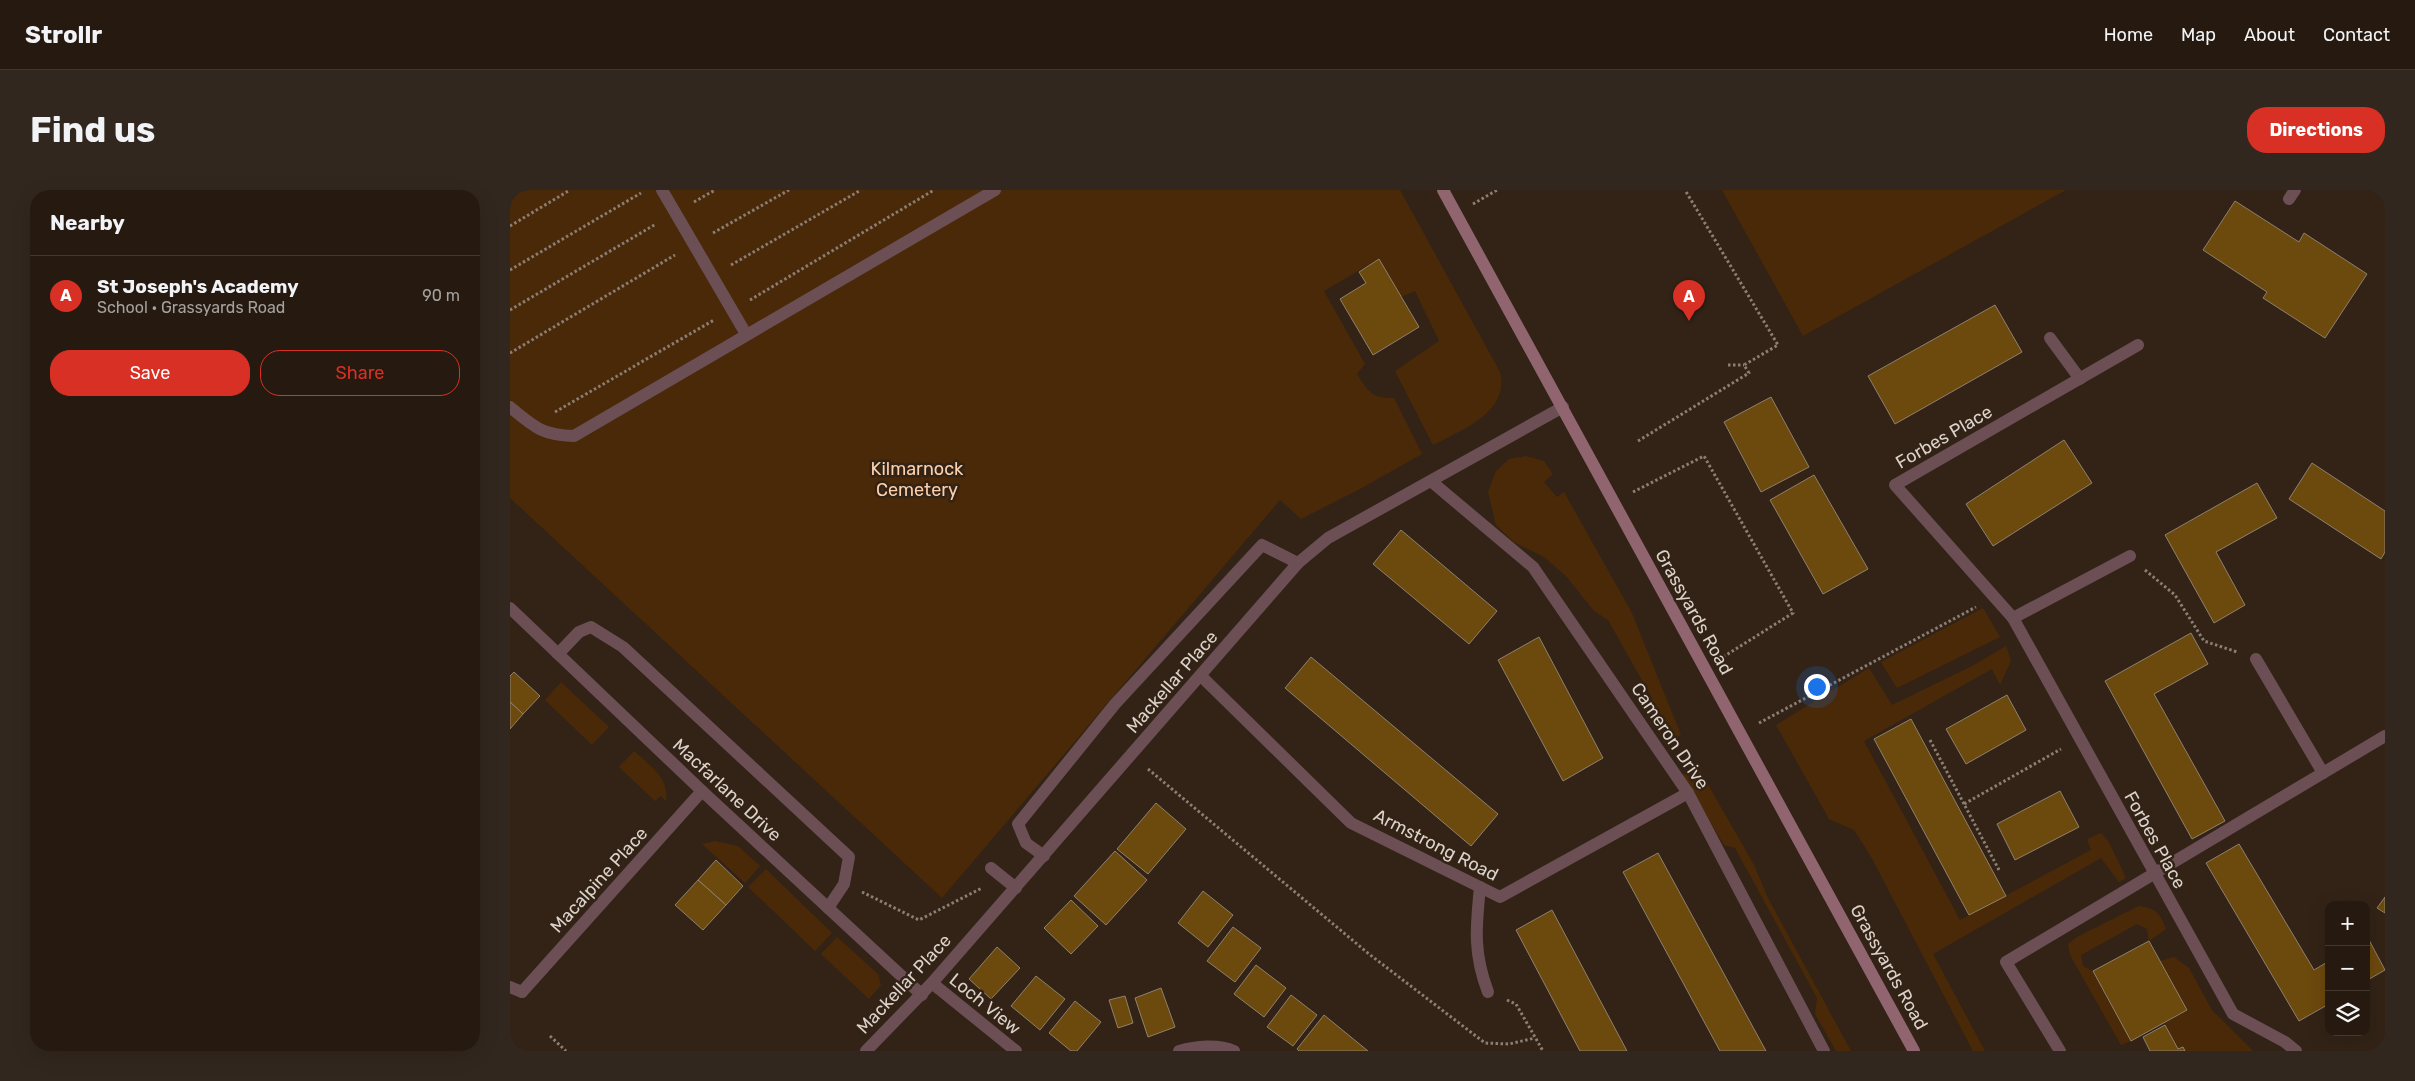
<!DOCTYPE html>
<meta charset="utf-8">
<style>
body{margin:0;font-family:Rubik,sans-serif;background:#32271e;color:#f1f3f6}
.controls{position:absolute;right:15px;bottom:15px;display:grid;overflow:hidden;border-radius:10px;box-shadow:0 5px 20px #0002}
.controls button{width:45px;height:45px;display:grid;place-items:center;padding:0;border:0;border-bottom:1px solid #423830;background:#261a10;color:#f1f3f6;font:25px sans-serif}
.you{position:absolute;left:1306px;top:496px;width:18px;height:18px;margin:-12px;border:4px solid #fff;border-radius:50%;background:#1a73e8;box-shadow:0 0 0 8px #1a73e833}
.badge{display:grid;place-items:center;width:32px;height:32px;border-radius:50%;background:#d93025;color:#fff;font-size:16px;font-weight:700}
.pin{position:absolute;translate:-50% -41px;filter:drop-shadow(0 1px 2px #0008)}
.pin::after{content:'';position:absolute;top:26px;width:18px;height:15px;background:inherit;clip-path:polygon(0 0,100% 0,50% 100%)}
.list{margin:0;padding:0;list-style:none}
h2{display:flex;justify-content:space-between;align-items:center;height:65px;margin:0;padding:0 20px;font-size:21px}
h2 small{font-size:16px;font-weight:400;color:#a4a19f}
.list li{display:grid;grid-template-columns:32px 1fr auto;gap:15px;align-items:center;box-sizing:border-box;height:80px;padding:0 20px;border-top:1px solid #423830}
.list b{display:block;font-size:19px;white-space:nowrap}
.list p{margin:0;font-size:16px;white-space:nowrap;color:#a4a19f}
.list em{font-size:16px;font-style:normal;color:#a4a19f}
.actions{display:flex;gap:10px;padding:15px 20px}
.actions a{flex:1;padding:11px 0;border:1px solid #d93025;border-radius:20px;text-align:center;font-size:18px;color:#d93025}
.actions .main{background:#d93025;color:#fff}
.icon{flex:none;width:28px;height:28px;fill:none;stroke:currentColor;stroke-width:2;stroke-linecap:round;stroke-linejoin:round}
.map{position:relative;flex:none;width:1875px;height:861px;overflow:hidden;border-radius:20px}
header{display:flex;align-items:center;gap:30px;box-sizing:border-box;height:70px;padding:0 25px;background:#261a10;border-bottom:1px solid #423830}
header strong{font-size:24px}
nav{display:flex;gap:28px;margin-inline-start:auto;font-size:18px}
.intro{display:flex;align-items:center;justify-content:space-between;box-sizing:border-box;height:120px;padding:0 30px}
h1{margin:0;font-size:35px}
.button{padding:12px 22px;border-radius:20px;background:#d93025;color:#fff;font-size:18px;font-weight:700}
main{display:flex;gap:30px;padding:0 30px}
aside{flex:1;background:#261a10;border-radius:20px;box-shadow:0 5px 20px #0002}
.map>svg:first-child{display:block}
.green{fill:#4a2908}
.building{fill:#6c490d;stroke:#8f816e}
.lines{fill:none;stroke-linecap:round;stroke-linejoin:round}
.path{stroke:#8b7e74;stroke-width:3;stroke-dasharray:2.5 2.5;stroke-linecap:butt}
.service{stroke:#6b4f55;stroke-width:12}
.minor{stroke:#6b4f55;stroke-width:12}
.secondary{stroke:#91656f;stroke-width:12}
.labels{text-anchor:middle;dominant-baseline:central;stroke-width:5;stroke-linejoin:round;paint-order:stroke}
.street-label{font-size:18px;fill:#dcd2ca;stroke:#322316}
.park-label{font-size:18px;fill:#fdd0ac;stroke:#322316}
</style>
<header>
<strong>Strollr</strong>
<nav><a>Home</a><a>Map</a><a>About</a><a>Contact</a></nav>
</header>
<div class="intro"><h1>Find us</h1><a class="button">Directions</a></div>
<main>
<aside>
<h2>Nearby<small></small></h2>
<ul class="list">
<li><span class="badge">A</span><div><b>St Joseph's Academy</b><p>School · Grassyards Road</p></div><em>90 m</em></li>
</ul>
<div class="actions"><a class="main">Save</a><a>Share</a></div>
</aside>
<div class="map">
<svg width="1875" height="861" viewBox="0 0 1875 861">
<rect width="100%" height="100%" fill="#322316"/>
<g class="green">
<path d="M 0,0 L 890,0 L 990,182 C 1000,222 952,240 923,255 L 885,181 L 929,151 L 905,101 L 891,107 L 869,69 L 814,101 L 855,174 L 847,184 C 858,201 862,209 884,208 L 912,264 L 850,299 L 791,329 L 770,310 L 432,708 L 0,308 Z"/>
<polygon points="1212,0 1556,0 1293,146"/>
<polygon points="1016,266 1034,271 1043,284 1034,292 1047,307 1054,302 1122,423 1171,545 1155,554 1139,521 1142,508 1098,430 1084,421 1056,386 1034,367 1004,352 986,335 978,302 986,281 999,269"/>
<polygon points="1473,418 1490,447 1387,498 1371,472"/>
<polygon points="1496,456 1501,471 1490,495 1482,479 1354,551 1450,730 1581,660 1577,649 1591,643 1599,652 1616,688 1609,692 1591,668 1423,764 1475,861 1463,861 1360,665 1344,640 1319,629 1266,535 1359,478 1382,515 1464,475"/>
<polygon points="51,492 99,537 82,555 35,510"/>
<path d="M 124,561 C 140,576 159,587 156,611 L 151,606 L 145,611 L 109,577 Z"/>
<polygon points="1188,577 1244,675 1258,708 1341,861 1326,861 1305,824 1307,808 1225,658 1214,655 1172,585"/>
<polygon points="205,651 228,656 250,676 235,693 192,654"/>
<polygon points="256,679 322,743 305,761 238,697"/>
<path d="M 1629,716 C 1646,718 1650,723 1656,739 L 1639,751 L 1637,739 L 1627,734 L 1571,765 L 1573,776 L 1583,781 L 1621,851 L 1611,855 L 1560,765 L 1558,754 L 1567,747 Z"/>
<polygon points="327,747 368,784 371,795 359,809 311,764"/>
<polygon points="1664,767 1679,778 1702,820 1743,861 1675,861 1672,857 1668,859 1655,833 1677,820 1650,771"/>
</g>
<g class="building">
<polygon points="1725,11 1789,52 1794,43 1857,84 1815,148 1753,108 1757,102 1693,60"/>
<polygon points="869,69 909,137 863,165 830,109 856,93 849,82"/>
<polygon points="1485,115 1512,162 1385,234 1358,186"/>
<polygon points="1261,207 1299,277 1251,302 1214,232"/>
<polygon points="1554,250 1582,293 1483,356 1456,314"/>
<polygon points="1802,273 1875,321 1875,362 1871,369 1779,309"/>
<polygon points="1304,285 1358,379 1313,404 1260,310"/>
<polygon points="1747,293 1767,328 1706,362 1735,415 1704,433 1655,345"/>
<polygon points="891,340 987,421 959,454 863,374"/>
<polygon points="1681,443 1698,474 1644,504 1715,631 1682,649 1595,491"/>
<polygon points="1029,447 1093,568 1053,591 988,470"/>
<polygon points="801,467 988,624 961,656 775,498"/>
<polygon points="4,482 30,506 13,524 0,512 0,486"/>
<polygon points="1497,505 1516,540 1456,574 1436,539"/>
<polygon points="0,512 13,524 0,539"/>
<polygon points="1401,529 1496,706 1459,725 1364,549"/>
<polygon points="1550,601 1569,637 1505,670 1487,634"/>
<polygon points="646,613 676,639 638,684 607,659"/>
<polygon points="1729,654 1804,780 1819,771 1819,814 1789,831 1696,673"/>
<polygon points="605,661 637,690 596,735 564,706"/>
<polygon points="1148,663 1256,861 1210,861 1113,682"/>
<polygon points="206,670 233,696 216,715 188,690"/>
<polygon points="188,690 216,715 193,740 165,715"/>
<polygon points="693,701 723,725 698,757 668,733"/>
<polygon points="1875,707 1875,723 1867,718"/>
<polygon points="561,710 588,736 561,764 534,738"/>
<polygon points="1042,720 1117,861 1070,861 1006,740"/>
<polygon points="723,737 751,758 725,792 697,771"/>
<polygon points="1858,748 1875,780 1856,791 1856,749"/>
<polygon points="1639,751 1677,820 1621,851 1583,781"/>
<polygon points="487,757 510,778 481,809 459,789"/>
<polygon points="746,775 776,798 754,827 724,804"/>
<polygon points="526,786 555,809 530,840 501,816"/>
<polygon points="651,798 665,837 638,847 625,808"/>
<polygon points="781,805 807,825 783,856 757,837"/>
<polygon points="615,806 623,833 608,838 599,810"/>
<polygon points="565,811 591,832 567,861 561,861 539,843"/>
<polygon points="814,825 858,861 789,861 787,859"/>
<polygon points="1655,835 1668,859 1673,857 1675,861 1640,861 1633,847"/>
</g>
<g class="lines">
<g class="path">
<polyline points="184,12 205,0"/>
<polyline points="963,14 987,0"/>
<polyline points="0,36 60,0"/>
<polyline points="203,43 279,0"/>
<polyline points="221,75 351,0"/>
<polyline points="0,80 131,3"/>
<polyline points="240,110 424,0"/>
<polyline points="0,120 146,34"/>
<polyline points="0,163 165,65"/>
<polyline points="1218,175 1234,175"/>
<polyline points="45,222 204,130"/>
<polyline points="1128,251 1239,183 1234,175 1268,155 1175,0"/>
<polyline points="1123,302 1194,266 1283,423 1213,467"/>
<polyline points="1635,380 1665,405 1694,451 1727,462"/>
<polyline points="1249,533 1466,417"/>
<polyline points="1420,550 1454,614"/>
<polyline points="638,579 859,764 975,853 999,854 1025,848"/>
<polyline points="1489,680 1454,614 1551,559"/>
<polyline points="352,702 409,730 472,698"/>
<polyline points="997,810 1006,814 1033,861"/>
<polyline points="40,846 56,861"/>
</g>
<g class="service">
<polyline points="152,0 236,144"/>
<polyline points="1779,9 1785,0"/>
<path d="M 0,217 C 24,237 32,245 64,246 L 485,0"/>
<polyline points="48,464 69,442 81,437 113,457 339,667 334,694 318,718"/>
<polyline points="1746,469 1813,583"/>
<polyline points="534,666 516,653 508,634 605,514 752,355 788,373"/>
<polyline points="481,678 506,698"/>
<path d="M 970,697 C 966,737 963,763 978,802"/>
<polyline points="0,797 12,802"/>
<polyline points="1550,861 1496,772 1875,546"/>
</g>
<g class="minor">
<polyline points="1540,148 1570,189"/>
<polyline points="922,292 1023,377 1178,603 1314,861"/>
<polyline points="1620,366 1503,428 1723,824 1775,852 1786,861"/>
<polyline points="0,418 192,601 412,805"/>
<polyline points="1503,428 1385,295 1628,155"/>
<polyline points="691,486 841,633 990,707 1178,603"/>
<polyline points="422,793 506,861"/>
<polyline points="12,802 192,601"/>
<polyline points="356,861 422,793 788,373 818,348 1053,217"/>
<path d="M 669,861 C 686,856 708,854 724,861"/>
</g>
<polyline class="secondary" points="933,0 1404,861"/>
</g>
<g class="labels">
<g class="street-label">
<text transform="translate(1434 247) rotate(-30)">Forbes Place</text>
<text transform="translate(1184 422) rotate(61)">Grassyards Road</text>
<text transform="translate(662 492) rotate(-49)">Mackellar Place</text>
<text transform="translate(1160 546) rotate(56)">Cameron Drive</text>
<text transform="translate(217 600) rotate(43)">Macfarlane Drive</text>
<text transform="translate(1645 650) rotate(61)">Forbes Place</text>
<text transform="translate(926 655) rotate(27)">Armstrong Road</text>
<text transform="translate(89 690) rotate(-48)">Macalpine Place</text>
<text transform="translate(1379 777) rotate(61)">Grassyards Road</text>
<text transform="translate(394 794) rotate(-47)">Mackellar Place</text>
<text transform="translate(475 814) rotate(39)">Loch View</text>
</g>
<g class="park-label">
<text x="407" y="279">Kilmarnock<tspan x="407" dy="21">Cemetery</tspan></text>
</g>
</g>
</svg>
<div class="controls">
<button>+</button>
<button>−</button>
<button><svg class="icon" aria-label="layers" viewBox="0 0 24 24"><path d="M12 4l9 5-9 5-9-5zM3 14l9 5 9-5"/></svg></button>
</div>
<div class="you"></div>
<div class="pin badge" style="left:1179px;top:131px">A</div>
</div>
</main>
